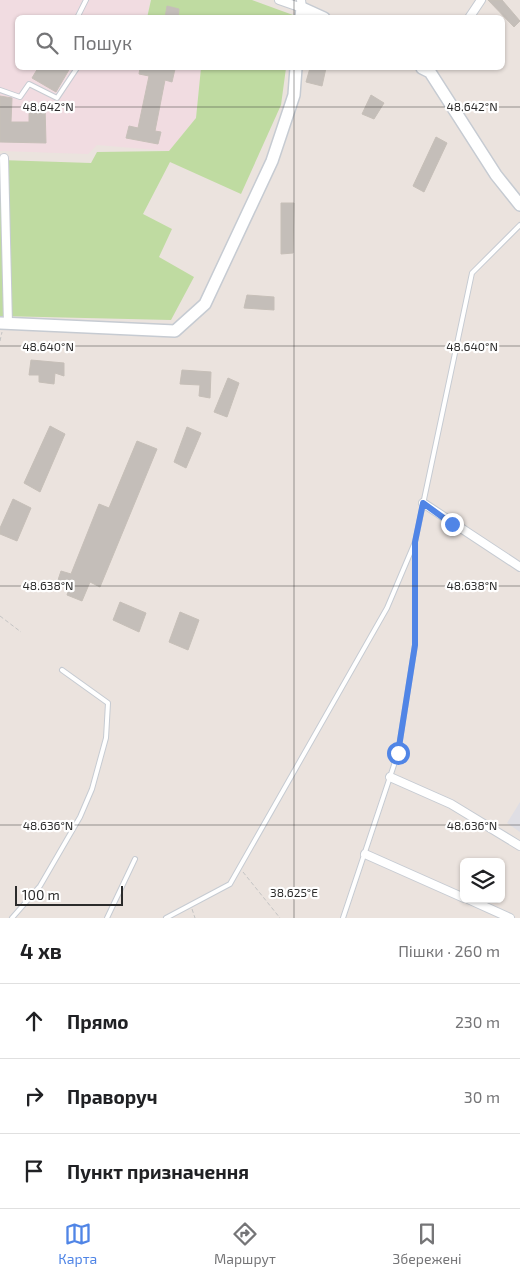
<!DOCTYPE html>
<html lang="uk">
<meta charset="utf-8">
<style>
body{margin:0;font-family:"Exo 2",sans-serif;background:#f6f6f6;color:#202124}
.controls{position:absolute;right:15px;bottom:15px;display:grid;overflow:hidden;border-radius:8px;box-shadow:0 1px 4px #0004}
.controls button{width:45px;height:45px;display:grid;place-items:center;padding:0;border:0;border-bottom:1px solid #e0e0e0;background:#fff;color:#202124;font:25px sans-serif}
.scale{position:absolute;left:15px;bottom:12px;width:108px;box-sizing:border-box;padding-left:5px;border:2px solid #2b2b2b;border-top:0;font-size:14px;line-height:18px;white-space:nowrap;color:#2b2b2b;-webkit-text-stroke:4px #fff;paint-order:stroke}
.stop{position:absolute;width:15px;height:15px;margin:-11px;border:4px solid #5085e6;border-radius:50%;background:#fff}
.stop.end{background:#5085e6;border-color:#fff;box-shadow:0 1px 5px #0008}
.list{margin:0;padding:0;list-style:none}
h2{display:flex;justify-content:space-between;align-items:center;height:65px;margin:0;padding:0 20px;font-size:21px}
h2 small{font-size:16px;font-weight:400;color:#757577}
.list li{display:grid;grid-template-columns:32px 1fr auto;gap:15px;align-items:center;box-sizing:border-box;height:75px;padding:0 20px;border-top:1px solid #e0e0e0}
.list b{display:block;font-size:19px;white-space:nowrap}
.list em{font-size:16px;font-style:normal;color:#757577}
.icon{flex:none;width:28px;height:28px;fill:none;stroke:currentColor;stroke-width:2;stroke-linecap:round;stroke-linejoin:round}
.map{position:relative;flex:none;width:520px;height:918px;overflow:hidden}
.search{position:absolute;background:#fff;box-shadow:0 1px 4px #0004;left:15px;right:15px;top:15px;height:55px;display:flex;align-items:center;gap:12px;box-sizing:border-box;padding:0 18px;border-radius:8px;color:#757577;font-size:19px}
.sheet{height:290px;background:#fff}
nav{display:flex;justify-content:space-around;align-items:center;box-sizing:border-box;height:70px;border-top:1px solid #e0e0e0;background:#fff;font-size:14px;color:#757577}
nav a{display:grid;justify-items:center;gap:2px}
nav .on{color:#5085e6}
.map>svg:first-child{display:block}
.industrial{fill:#dfdee4}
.medical{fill:#f1dce1}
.green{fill:#bfdba1}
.building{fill:#c4beb9;stroke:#c6bfb8}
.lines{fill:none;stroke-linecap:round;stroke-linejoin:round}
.lane-casing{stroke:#c6cbd2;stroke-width:6}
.street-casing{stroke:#c6cbd2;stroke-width:10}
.secondary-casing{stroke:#c6cbd2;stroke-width:14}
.path{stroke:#c4c4c4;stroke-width:1;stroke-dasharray:4 2.5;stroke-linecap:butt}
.lane{stroke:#fff;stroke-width:4}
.street{stroke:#fff;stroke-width:8}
.secondary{stroke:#fff;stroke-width:11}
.route{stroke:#5085e6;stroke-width:6}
.ticks{fill:none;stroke:#2b2b2b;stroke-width:1;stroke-opacity:0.45}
.ticks-label{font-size:12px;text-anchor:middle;fill:#2b2b2b;stroke:#fff;stroke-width:4.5;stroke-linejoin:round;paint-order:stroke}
</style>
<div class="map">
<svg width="520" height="918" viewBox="0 0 520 918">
<rect width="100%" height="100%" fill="#ebe3de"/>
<polygon class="industrial" points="520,802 520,832 507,823"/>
<polygon class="medical" points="0,0 150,0 147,17 18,18 18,68 201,68 196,118 169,151 97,145 88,154 0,151"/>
<g class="green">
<polygon points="151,0 252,0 293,15 292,18 147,18"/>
<polygon points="201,68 286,68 281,105 241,194 170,162 143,214 172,229 159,257 194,277 171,320 0,316 0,160 91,163 97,152 169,151 196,118"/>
</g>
<g class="building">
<polygon points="488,0 502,0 520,21 514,27"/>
<polygon points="167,6 179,9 178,18 165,18"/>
<polygon points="38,68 70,68 56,92 32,78"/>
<polygon points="140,68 175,69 172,82 165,80 155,131 161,132 158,144 126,138 129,126 138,128 149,76 139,74"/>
<polygon points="310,68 326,68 322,86 306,82"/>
<polygon points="371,95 384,103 374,119 362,114"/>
<polygon points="0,96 12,98 11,122 29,122 29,106 45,106 46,143 0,142"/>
<polygon points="436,137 447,143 424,192 413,186"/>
<polygon points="281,203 294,203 293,253 281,254"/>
<polygon points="247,295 274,297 274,310 244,308"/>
<polygon points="31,360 64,363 64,376 55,373 54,384 39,382 39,375 29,375"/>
<polygon points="182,370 211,372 210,398 199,396 200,385 180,384"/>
<polygon points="228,378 239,383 227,417 214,412"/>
<polygon points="50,426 65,434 40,492 24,483"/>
<polygon points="187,427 201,433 186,468 174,462"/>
<polygon points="137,441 157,449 100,587 90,582 82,601 67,595 70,585 58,580 61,571 71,574 99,504 109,508"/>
<polygon points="13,499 31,508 17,541 0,534 0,528"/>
<polygon points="120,602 146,613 139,632 113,620"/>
<polygon points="180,612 199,620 188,650 169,642"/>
</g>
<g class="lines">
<defs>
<g id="lane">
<polyline points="77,18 86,0"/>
<polyline points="0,90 20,97 29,84 57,98 77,68"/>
<polyline points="12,918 40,886 80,817 92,789 106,738 108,703 62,670"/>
<polyline points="107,918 135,859"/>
<polyline points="166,918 230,884 387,608 415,542 472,273 520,225"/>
<polyline points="343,918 398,753 415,645 415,545"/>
</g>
<g id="street">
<polyline points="279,0 302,8 301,0"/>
<polyline points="469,18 481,0"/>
<polyline points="4,158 8,324"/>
<polyline points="423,503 520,567"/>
<polyline points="390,777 451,804 520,846"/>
<polyline points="365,854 464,898"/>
<polyline points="468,899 510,918"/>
</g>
<g id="secondary">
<polyline points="301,18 302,8 324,18"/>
<polyline points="422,68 430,72 496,175 520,205"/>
<polyline points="0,323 175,331 205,304 272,161 294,95 296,68"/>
</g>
</defs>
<use href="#lane" class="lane-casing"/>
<use href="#street" class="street-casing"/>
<use href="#secondary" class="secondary-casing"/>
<g class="path">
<polyline points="0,341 2,332"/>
<polyline points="0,616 21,632"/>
<polyline points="243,872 280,918"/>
<polyline points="192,909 195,918"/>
</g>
<use href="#lane" class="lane"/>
<use href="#street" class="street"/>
<use href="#secondary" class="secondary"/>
</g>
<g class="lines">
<polyline class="route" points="398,753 415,645 415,542 423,503 452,524"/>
</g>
<path class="ticks" d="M 294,0 L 294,18M 294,68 L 294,918M 0,107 L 520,107M 0,346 L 520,346M 0,586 L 520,586M 0,825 L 520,825"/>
<g class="ticks-label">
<text x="48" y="111">48.642°N</text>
<text x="472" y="111">48.642°N</text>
<text x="48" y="351">48.640°N</text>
<text x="472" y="351">48.640°N</text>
<text x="48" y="590">48.638°N</text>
<text x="472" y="590">48.638°N</text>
<text x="48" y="830">48.636°N</text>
<text x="472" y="830">48.636°N</text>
<text x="294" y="897">38.625°E</text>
</g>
</svg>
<div class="controls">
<button><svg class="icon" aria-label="layers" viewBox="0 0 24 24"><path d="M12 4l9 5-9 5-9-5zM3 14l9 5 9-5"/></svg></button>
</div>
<div class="scale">100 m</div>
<div class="stop" style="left:398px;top:753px"></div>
<div class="stop end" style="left:452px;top:524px"></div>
<div class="search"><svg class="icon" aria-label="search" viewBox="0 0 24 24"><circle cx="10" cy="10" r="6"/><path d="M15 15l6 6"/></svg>Пошук</div>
</div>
<section class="sheet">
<h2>4 хв<small>Пішки · 260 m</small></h2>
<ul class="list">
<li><svg class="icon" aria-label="ahead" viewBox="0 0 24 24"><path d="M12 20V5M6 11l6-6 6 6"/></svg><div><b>Прямо</b></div><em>230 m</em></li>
<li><svg class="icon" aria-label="right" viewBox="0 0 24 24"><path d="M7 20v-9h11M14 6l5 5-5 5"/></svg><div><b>Праворуч</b></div><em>30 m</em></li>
<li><svg class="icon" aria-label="arrive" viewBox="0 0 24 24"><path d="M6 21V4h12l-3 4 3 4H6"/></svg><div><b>Пункт призначення</b></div></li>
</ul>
</section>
<nav>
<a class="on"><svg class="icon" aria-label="map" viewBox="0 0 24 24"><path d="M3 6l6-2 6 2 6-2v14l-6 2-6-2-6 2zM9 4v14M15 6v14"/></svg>Карта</a>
<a><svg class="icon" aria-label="directions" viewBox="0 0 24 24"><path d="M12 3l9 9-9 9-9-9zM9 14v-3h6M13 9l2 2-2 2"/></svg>Маршрут</a>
<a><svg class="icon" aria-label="saved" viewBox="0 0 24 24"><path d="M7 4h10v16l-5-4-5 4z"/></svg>Збережені</a>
</nav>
